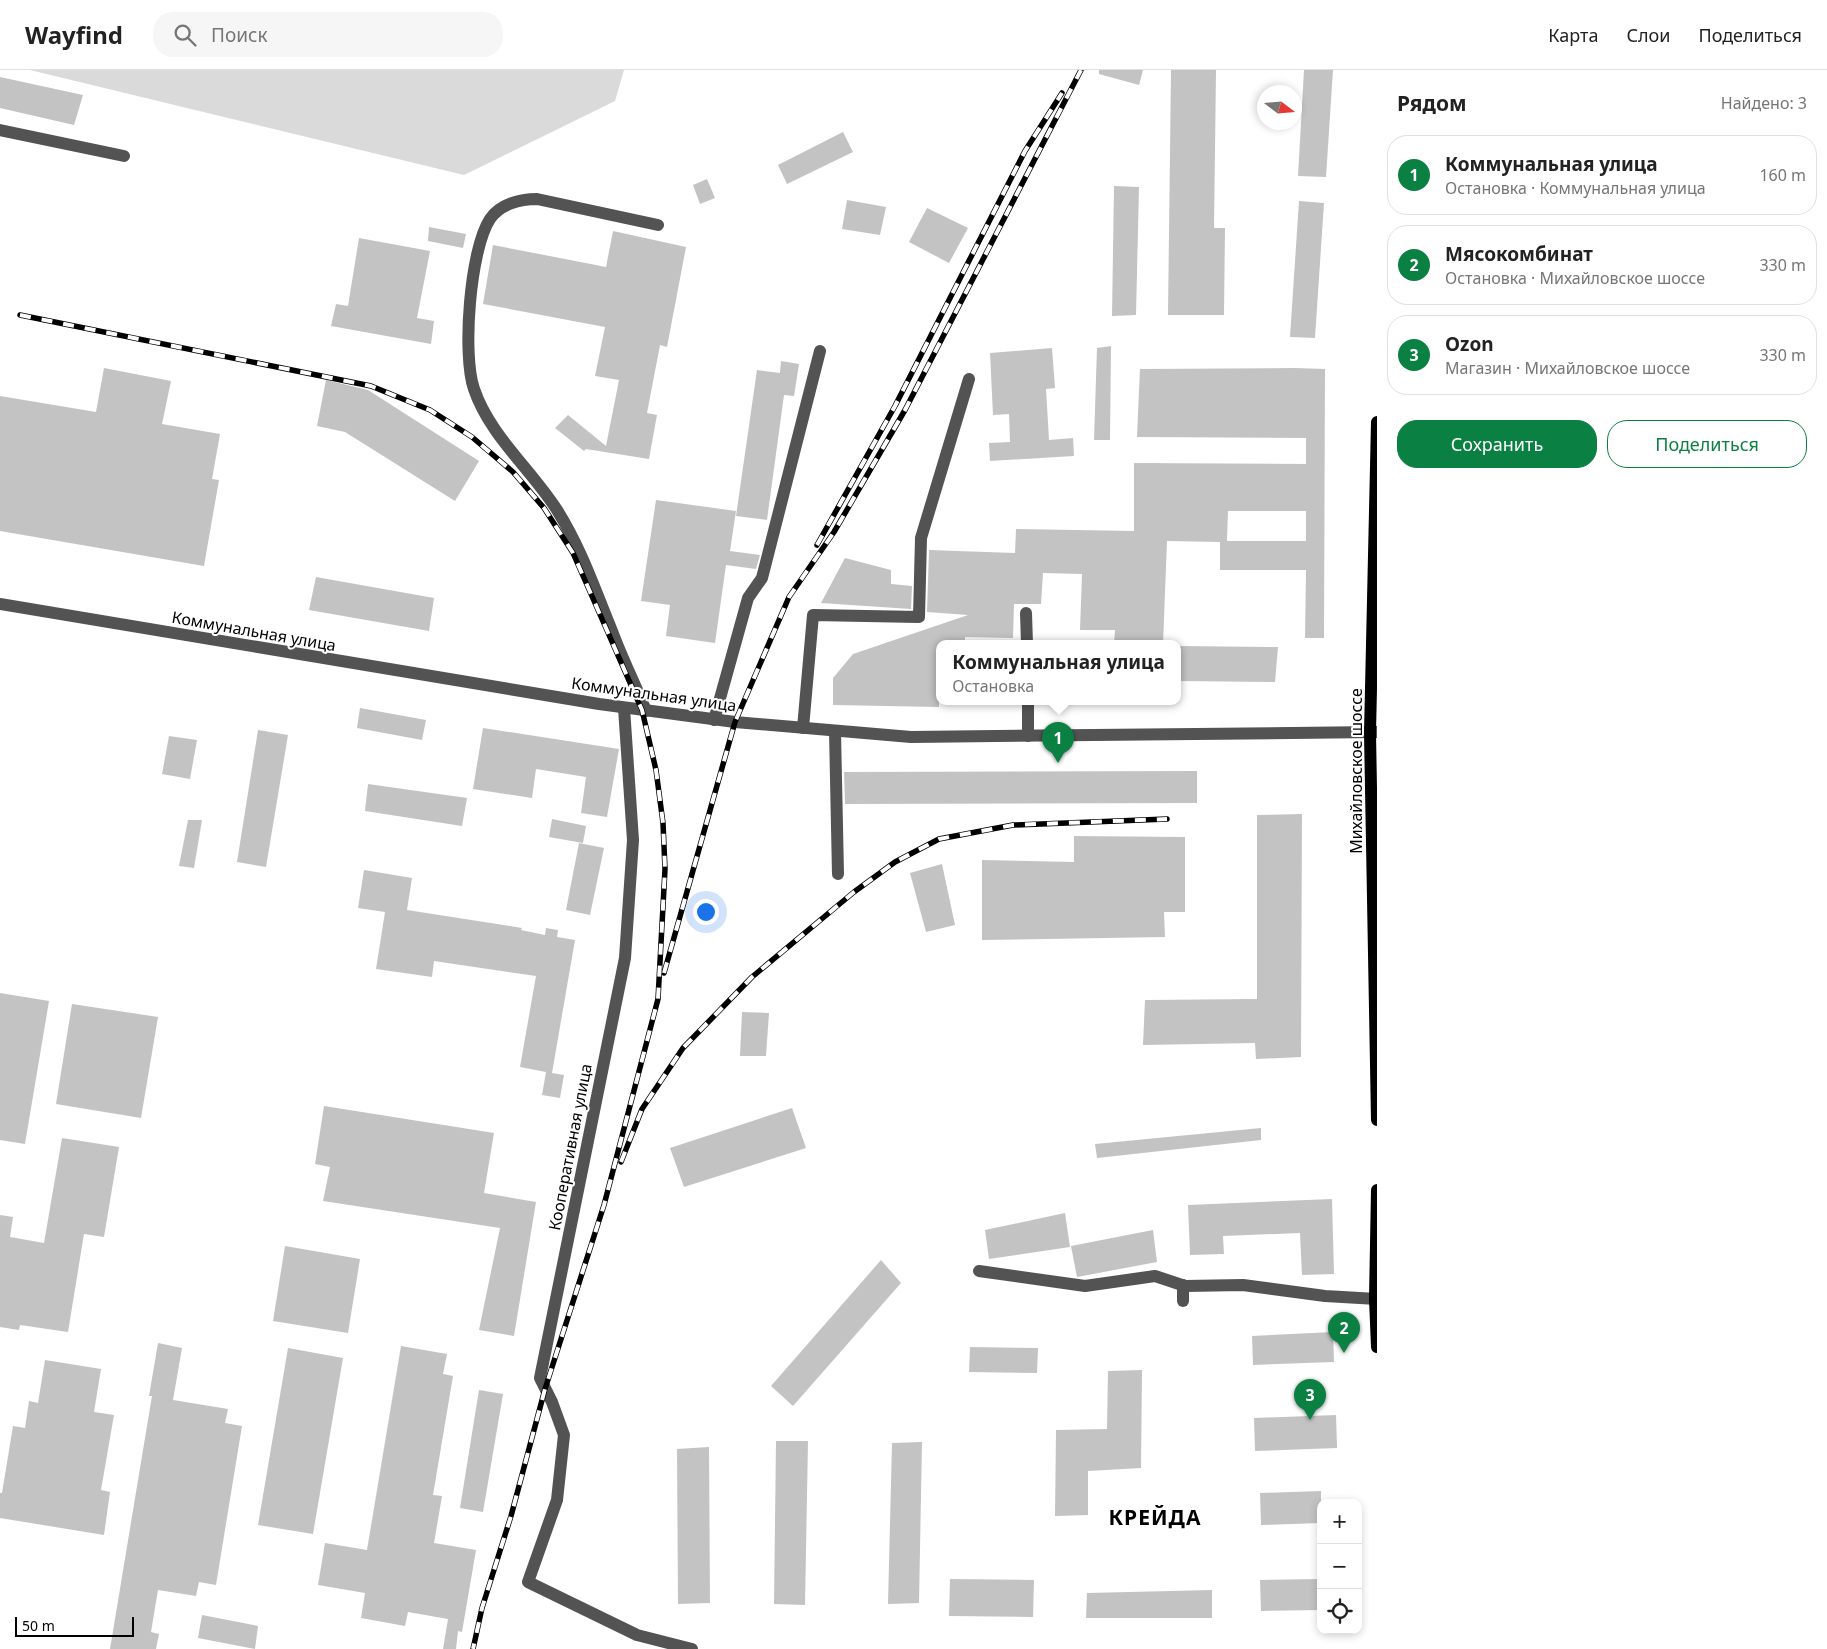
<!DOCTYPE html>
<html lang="ru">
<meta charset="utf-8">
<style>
body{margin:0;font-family:"Noto Sans",sans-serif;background:#f6f6f6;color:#222}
.controls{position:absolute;right:15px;bottom:15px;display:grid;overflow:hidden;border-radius:10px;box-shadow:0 2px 8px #0003}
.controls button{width:45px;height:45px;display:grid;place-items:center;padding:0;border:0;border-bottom:1px solid #e0e0e0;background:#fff;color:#222;font:25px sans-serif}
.compass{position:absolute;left:1257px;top:15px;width:45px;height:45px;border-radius:50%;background:#fff;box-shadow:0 2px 8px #0003;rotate:106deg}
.scale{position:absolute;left:15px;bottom:12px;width:119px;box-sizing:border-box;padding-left:5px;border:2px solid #000;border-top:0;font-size:14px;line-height:18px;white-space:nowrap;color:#000;-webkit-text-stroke:4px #fff;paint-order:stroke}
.you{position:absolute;left:705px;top:841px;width:18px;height:18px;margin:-12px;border:4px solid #fff;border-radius:50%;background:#1a73e8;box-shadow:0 0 0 8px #1a73e833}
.badge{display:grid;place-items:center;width:32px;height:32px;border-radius:50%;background:#0b8043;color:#fff;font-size:16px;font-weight:700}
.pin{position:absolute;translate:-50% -41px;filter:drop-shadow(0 1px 2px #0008)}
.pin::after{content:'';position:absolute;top:26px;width:18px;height:15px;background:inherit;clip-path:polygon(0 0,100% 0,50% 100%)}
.popup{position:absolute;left:936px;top:570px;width:245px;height:65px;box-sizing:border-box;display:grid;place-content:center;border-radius:10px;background:#fff;filter:drop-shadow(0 1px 4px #0005);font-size:16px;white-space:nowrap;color:#767676}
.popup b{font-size:19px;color:#222}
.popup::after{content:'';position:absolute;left:50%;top:100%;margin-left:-10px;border:10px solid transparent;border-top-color:#fff}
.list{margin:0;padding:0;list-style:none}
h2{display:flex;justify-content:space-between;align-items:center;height:65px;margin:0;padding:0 20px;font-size:21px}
h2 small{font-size:16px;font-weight:400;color:#767676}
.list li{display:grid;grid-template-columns:32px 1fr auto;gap:15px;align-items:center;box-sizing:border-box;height:80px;margin:0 10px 10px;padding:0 10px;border:1px solid #e0e0e0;border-radius:20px}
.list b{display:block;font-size:19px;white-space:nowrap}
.list p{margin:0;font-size:16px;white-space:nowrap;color:#767676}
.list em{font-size:16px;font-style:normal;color:#767676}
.actions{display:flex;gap:10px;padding:15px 20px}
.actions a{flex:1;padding:11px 0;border:1px solid #0b8043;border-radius:20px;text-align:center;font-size:18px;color:#0b8043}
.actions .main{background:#0b8043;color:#fff}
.icon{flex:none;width:28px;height:28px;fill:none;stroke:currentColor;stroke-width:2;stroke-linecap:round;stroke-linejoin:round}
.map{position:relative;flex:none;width:1377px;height:1579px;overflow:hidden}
header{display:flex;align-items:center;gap:30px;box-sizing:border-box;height:70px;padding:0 25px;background:#fff;border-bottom:1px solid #e0e0e0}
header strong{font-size:24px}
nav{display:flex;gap:28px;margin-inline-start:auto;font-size:18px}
.search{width:350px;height:45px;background:#f6f6f6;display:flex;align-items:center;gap:12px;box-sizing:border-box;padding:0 18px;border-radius:20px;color:#767676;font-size:19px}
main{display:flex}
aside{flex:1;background:#fff}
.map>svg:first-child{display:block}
.green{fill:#dadada}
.building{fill:#c3c3c3;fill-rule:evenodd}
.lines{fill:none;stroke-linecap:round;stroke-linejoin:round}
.minor{stroke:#535353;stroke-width:12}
.major{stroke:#000;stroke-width:12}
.rail-casing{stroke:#000;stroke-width:5.5}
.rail{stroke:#fff;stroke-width:4;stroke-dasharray:11;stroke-linecap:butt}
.labels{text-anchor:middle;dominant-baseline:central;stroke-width:4;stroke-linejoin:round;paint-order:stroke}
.street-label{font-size:16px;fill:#000;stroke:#fff}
.district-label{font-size:21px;font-weight:bold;letter-spacing:1px;fill:#000;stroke:#fff}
</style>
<header>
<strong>Wayfind</strong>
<div class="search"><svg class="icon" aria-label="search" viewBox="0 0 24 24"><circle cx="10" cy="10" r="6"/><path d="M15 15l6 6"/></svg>Поиск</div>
<nav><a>Карта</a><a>Слои</a><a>Поделиться</a></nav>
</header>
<main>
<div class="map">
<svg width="1377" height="1579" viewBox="0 0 1377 1579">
<rect width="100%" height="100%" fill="#fff"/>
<polygon class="green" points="30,0 624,0 615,31 464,105"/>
<g class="building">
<polygon points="1099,0 1143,0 1139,15 1099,4"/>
<polygon points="1171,0 1216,0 1214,158 1225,158 1224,245 1168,245"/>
<polygon points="1304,0 1333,0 1326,107 1298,106"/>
<polygon points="0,7 83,25 74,55 0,38"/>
<polygon points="843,62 853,82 787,114 778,95"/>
<polygon points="707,109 715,128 700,134 693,115"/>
<polygon points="1114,116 1139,117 1136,245 1112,246"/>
<polygon points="847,130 886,137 880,165 842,159"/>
<polygon points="1299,131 1324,133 1315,268 1290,267"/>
<polygon points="927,138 968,158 949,193 909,172"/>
<polygon points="429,157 466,164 463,178 428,171"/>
<polygon points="613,161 686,177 667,277 660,275 647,343 657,345 649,389 586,379 584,381 555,358 568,345 606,376 619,310 595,306 605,257 483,234 493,175 606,197"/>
<polygon points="359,168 430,181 417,248 434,251 431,274 331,256 336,234 348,236"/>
<polygon points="1111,276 1110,370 1094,370 1097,278"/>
<polygon points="1052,278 1055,318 1046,319 1049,370 1073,368 1074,386 990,391 989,373 1010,372 1009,344 993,345 990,283"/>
<polygon points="781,291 799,294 794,326 784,325 767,450 736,446 757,300 780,303"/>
<polygon points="104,298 171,311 162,354 220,364 212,409 219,410 204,496 0,461 0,326 96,342"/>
<path d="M 1295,298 L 1325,299 L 1324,568 L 1305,568 L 1306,500 L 1220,500 L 1220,472 L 1167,471 L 1163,574 L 1114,574 L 1115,560 L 1080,560 L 1082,504 L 1043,503 L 1041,534 L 1014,534 L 1013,568 L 965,567 L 965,574 L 939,574 L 939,637 L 833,635 L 833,608 L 853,584 L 968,545 L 927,542 L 929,480 L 1015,483 L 1016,459 L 1134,461 L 1134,393 L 1306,394 L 1306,368 L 1137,367 L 1140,299 ZM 1228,441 L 1306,441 L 1306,471 L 1227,471 Z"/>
<polygon points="326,310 368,320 479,391 455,431 345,362 317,356"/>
<polygon points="656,430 736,441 730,481 760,485 756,499 726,495 715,573 666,566 670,535 641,531"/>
<polygon points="845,488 891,500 891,514 912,516 911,539 821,533"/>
<polygon points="316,507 434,528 429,561 309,540"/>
<polygon points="1177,576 1278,577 1275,612 1177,611"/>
<polygon points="360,638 426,650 422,670 357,658"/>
<polygon points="483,658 619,679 607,747 581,743 586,707 536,699 532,728 473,719"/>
<polygon points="258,660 288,665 266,797 237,792"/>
<polygon points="169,666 197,670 190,709 162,704"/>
<polygon points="1197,701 1197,733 845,734 844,702"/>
<polygon points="368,714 467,728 462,756 365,741"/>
<polygon points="1302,744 1301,987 1256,989 1255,973 1143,975 1145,930 1257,929 1257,745"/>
<polygon points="552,749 586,756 583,773 549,767"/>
<polygon points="188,750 202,750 194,798 179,796"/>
<polygon points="1074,766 1185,767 1185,842 1164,842 1165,867 982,870 982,790 1074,792"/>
<polygon points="579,773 604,778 590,845 566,840"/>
<polygon points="942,794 955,855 926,862 910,803"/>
<polygon points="364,800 412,808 407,840 522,858 521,860 545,865 546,858 558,860 557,867 575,870 552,1003 564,1005 560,1028 542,1025 546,1002 520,997 536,906 434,891 432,907 376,899 385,842 358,838"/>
<polygon points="0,923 49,931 25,1074 0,1070"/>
<polygon points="72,934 158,947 141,1048 56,1034"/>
<polygon points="742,942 769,943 766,986 740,986"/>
<polygon points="324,1036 494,1063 484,1123 536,1132 514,1266 479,1260 500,1158 323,1131 330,1097 315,1094"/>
<polygon points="792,1038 806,1078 684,1117 670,1078"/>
<polygon points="1261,1058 1261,1070 1097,1088 1095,1074"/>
<polygon points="62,1068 119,1077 104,1167 84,1164 68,1262 20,1255 19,1260 0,1257 0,1145 13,1147 10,1167 44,1173"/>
<polygon points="1332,1129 1334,1204 1302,1205 1300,1163 1223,1166 1224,1184 1190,1185 1188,1135"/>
<polygon points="1065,1143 1070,1177 989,1189 985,1160"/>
<polygon points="1153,1160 1157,1192 1077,1207 1071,1176"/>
<polygon points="285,1176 360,1189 348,1263 273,1251"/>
<polygon points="881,1190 901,1213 793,1336 771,1316"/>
<polygon points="1333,1262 1334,1292 1253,1295 1252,1266"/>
<polygon points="158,1273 182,1278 173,1330 228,1339 225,1353 242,1356 216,1515 199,1512 196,1526 158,1520 151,1562 159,1564 156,1579 110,1579 152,1326 149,1326"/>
<polygon points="401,1276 447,1284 443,1304 453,1306 433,1425 442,1426 434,1473 476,1480 462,1562 458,1561 456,1579 443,1579 448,1549 408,1542 405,1556 361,1548 365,1523 318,1515 325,1473 367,1480"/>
<polygon points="970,1277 1038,1278 1037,1303 969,1302"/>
<polygon points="288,1278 343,1288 313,1464 258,1455"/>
<polygon points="45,1290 101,1299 94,1342 114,1345 101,1420 110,1422 104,1465 0,1448 0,1423 2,1423 13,1356 25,1358 29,1331 38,1333"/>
<polygon points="1142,1300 1141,1398 1088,1401 1088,1445 1055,1446 1056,1360 1107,1359 1108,1301"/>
<polygon points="479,1320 503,1324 483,1442 460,1438"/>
<polygon points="1336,1345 1337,1378 1255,1381 1254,1348"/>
<polygon points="776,1371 808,1371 805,1535 774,1534"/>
<polygon points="922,1372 919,1533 888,1534 892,1373"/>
<polygon points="709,1377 710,1533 678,1534 677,1379"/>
<polygon points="1321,1421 1321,1453 1261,1455 1260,1423"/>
<polygon points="950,1509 1034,1510 1033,1547 949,1546"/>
<polygon points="1321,1509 1321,1540 1261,1541 1260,1510"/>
<polygon points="1212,1520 1212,1548 1086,1548 1087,1523"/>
<polygon points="202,1545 258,1556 255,1579 198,1568"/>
</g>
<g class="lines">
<g class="minor">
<polyline points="0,60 124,86"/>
<polyline points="0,534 599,634 735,652 911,667 1377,662"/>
<polyline points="1026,543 1027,574"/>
<polyline points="1028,632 1028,666"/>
<polyline points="624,638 633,770 625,888 540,1308 552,1332 564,1365 557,1430 528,1512 637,1565 692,1579"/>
<path d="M 646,641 C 635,614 622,588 612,561 C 595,520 581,478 557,440 C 531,399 490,366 474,319 C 462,285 470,179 490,149 C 500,134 520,129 537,129 L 658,155"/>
<polyline points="714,650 748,528 762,508 820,281"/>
<polyline points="803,658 813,545 919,547 921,468 969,309"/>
<polyline points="835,661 838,804"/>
<polyline points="979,1201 1085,1216 1155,1206 1185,1216 1243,1215 1325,1226 1377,1229"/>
<polyline points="1183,1231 1183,1215"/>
</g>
<g class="major">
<polyline points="1377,352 1370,663 1377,1050"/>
<polyline points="1377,1120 1375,1229 1377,1277"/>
</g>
<defs>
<g id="rail">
<polyline points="20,245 371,316 430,340 472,367 513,402 544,438 573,483 642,640 656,700 663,753 665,799 658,929 604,1135 545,1319 511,1446 482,1538 473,1579"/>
<polyline points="817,475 895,336 1025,81 1062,23"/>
<polyline points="664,903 735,652 789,527 834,462 905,340 1081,0"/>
<polyline points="621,1092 642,1039 683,978 752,907 854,822 895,792 939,769 1013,755 1167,749"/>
</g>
</defs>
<use href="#rail" class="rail-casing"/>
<use href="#rail" class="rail"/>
</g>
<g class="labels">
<g class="street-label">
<text transform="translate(254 561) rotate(10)">Коммунальная улица</text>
<text transform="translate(654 624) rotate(8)">Коммунальная улица</text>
<text transform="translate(1356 701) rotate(-90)">Михайловское шоссе</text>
<text transform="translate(570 1077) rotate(-79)">Кооперативная улица</text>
</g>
<g class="district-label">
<text x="1155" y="1447">КРЕЙДА</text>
</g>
</g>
</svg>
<div class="controls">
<button>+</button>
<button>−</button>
<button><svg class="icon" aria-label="locate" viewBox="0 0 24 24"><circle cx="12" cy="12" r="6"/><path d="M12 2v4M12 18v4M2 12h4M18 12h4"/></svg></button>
</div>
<svg class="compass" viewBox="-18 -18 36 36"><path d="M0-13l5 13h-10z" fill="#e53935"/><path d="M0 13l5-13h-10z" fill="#767676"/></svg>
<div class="scale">50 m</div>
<div class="you"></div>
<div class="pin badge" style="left:1058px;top:693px">1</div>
<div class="popup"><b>Коммунальная улица</b>Остановка</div>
<div class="pin badge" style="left:1344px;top:1283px">2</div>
<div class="pin badge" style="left:1310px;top:1350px">3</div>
</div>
<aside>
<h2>Рядом<small>Найдено: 3</small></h2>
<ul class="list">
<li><span class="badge">1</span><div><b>Коммунальная улица</b><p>Остановка · Коммунальная улица</p></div><em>160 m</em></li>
<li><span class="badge">2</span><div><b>Мясокомбинат</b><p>Остановка · Михайловское шоссе</p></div><em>330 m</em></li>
<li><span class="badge">3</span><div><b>Ozon</b><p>Магазин · Михайловское шоссе</p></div><em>330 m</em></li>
</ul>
<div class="actions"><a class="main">Сохранить</a><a>Поделиться</a></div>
</aside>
</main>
